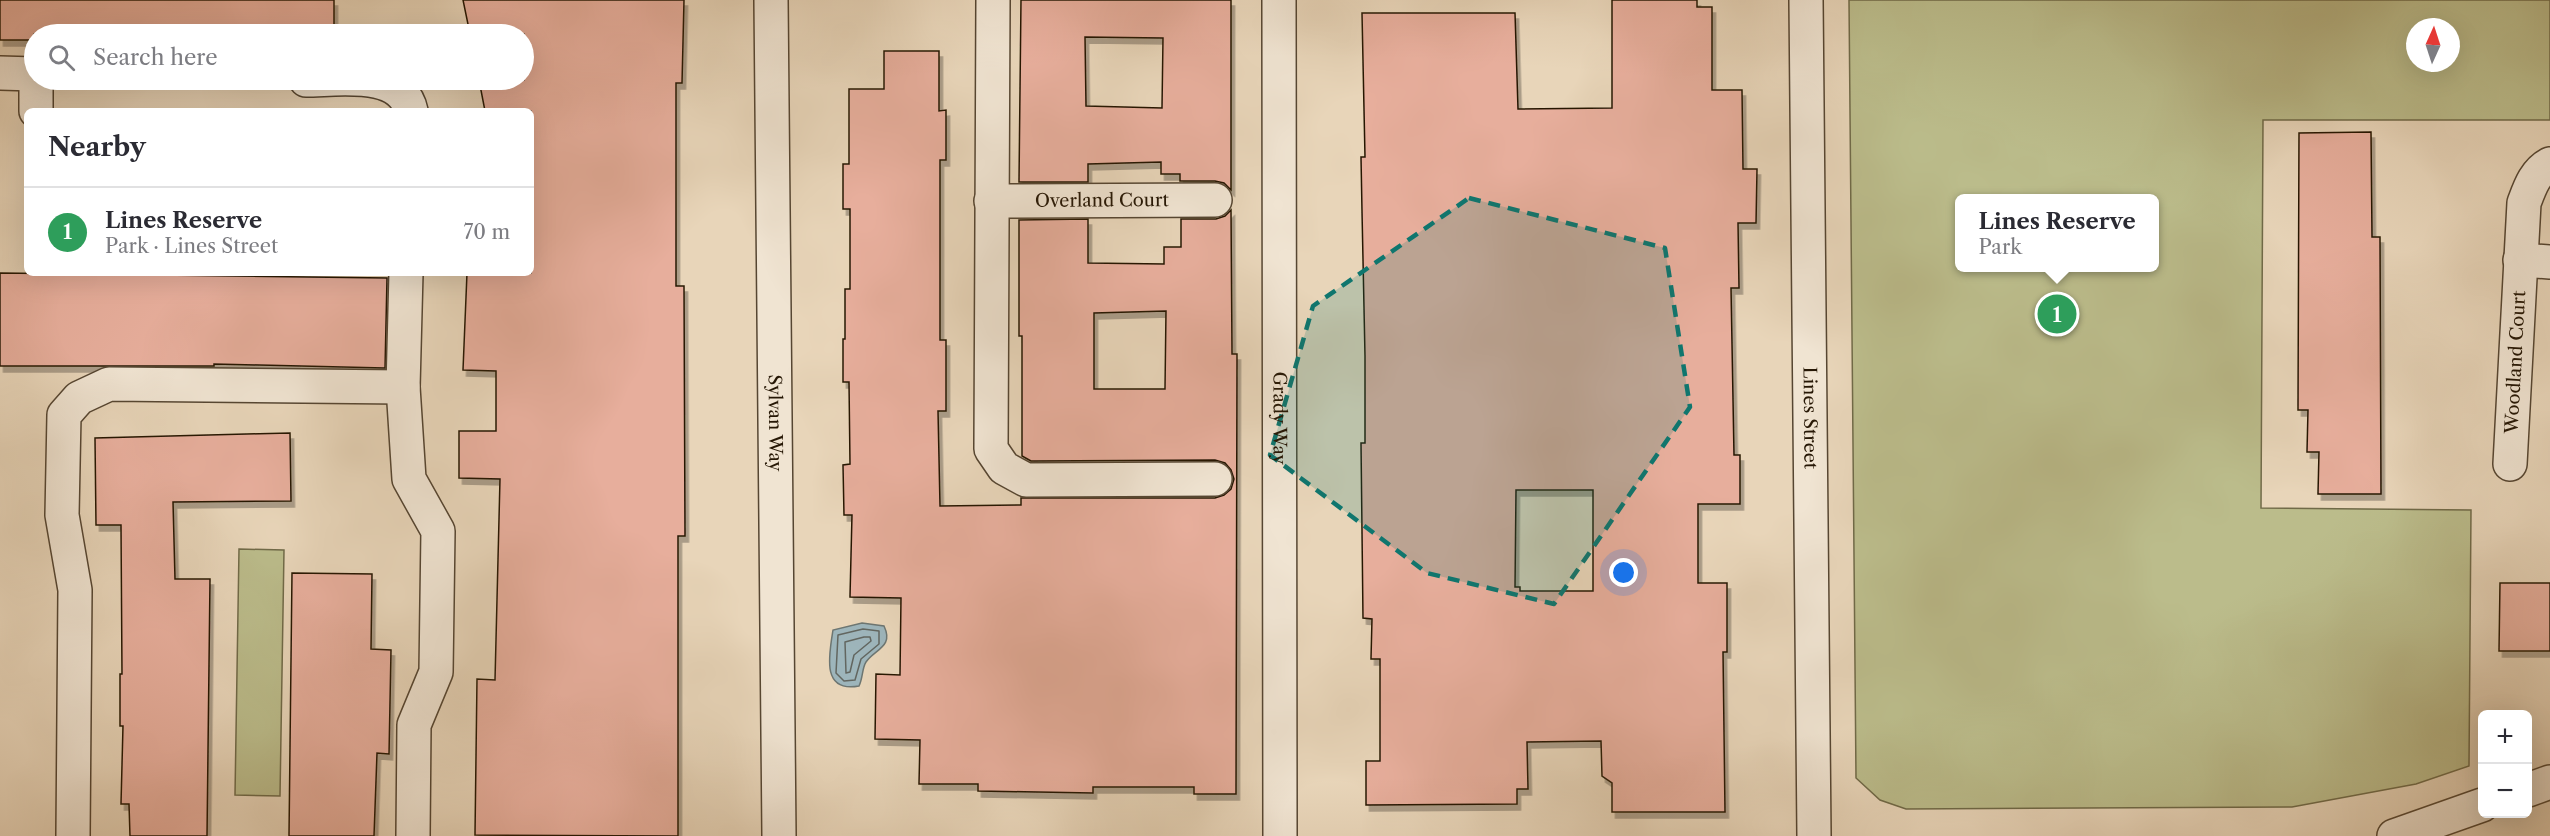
<!DOCTYPE html>
<meta charset="utf-8">
<style>
body{margin:0;font-family:"Libre Caslon Text",serif;background:#f2f2f3;color:#2b2b33}
.controls{position:absolute;right:18px;bottom:18px;display:grid;overflow:hidden;border-radius:9px;box-shadow:0 6px 24px #0002}
.controls button{width:54px;height:54px;display:grid;place-items:center;padding:0;border:0;border-bottom:2px solid #e1e1e2;background:#fff;color:#2b2b33;font:30px sans-serif}
.compass{position:absolute;left:2406px;top:18px;width:54px;height:54px;border-radius:50%;background:#fff;box-shadow:0 6px 24px #0002;rotate:3deg}
.you{position:absolute;left:1624px;top:573px;width:21px;height:21px;margin:-15px;border:4px solid #fff;border-radius:50%;background:#1a73e8;box-shadow:0 0 0 9px #1a73e833}
.badge{display:grid;place-items:center;width:39px;height:39px;border-radius:50%;background:#8f2418;color:#fff;font-size:20px;font-weight:700}
.pin{position:absolute;translate:-50% -50%;border:3px solid #fff;box-shadow:0 2px 6px #0006}
.popup{position:absolute;left:1955px;top:194px;width:204px;height:78px;box-sizing:border-box;display:grid;place-content:center;border-radius:9px;background:#fff;filter:drop-shadow(0 2px 4px #0005);font-size:20px;white-space:nowrap;color:#7c7c81}
.popup b{font-size:22px;color:#2b2b33}
.popup::after{content:'';position:absolute;left:50%;top:100%;margin-left:-12px;border:12px solid transparent;border-top-color:#fff}
.list{margin:0;padding:0;list-style:none}
h2{display:flex;justify-content:space-between;align-items:center;height:78px;margin:0;padding:0 24px;font-size:26px}
h2 small{font-size:20px;font-weight:400;color:#7c7c81}
.list li{display:grid;grid-template-columns:39px 1fr auto;gap:18px;align-items:center;box-sizing:border-box;height:90px;padding:0 24px;border-top:2px solid #e1e1e2}
.list b{display:block;font-size:22px;white-space:nowrap}
.list p{margin:0;font-size:20px;white-space:nowrap;color:#7c7c81}
.list em{font-size:20px;font-style:normal;color:#7c7c81}
.icon{flex:none;width:33px;height:33px;fill:none;stroke:currentColor;stroke-width:2;stroke-linecap:round;stroke-linejoin:round}
.map{position:relative;flex:none;width:2550px;height:836px;overflow:hidden}
.search{position:absolute;background:#fff;box-shadow:0 6px 24px #0002;left:24px;top:24px;width:510px;height:66px;display:flex;align-items:center;gap:15px;box-sizing:border-box;padding:0 21px;border-radius:33px;color:#7c7c81;font-size:22px}
.panel{position:absolute;background:#fff;box-shadow:0 6px 24px #0002;left:24px;top:108px;width:510px;height:168px;border-radius:9px}
.map>svg:first-child{display:block}
.green{fill:#bbbc8b;stroke:#706a48;stroke-width:1.5;fill-rule:evenodd}
.water{fill:#9db5bb;stroke:#6d7672;stroke-width:1.5}
.lines{fill:none;stroke-linecap:round;stroke-linejoin:round}
.shore{stroke:#626660;stroke-width:1.5}
.building{fill:#e7ae9c;stroke:#261705;stroke-width:1.5;fill-rule:evenodd;filter:url(#shadow)}
.minor-casing{stroke:#564632;stroke-width:36}
.minor{stroke:#f0e4d2;stroke-width:33}
.marked{fill:#0f766e;fill-opacity:0.2;stroke:#0f766e;stroke-width:4.5;stroke-dasharray:12 8;stroke-linejoin:round}
.labels{text-anchor:middle;dominant-baseline:central;stroke-width:6;stroke-linejoin:round;paint-order:stroke}
.street-label{font-size:18px;fill:#261705;stroke:#f0e4d2}
</style>
<div class="map">
<svg width="2550" height="836" viewBox="0 0 2550 836">
<defs>
<filter id="shadow"><feDropShadow dx="3.5" dy="6" stdDeviation="0" flood-color="#0004"/></filter>
</defs>
<rect width="100%" height="100%" fill="#e8d5b9"/>
<filter id="stains"><feTurbulence type="fractalNoise" baseFrequency=".00333" numOctaves="4"/><feColorMatrix values="0 0 0 0 .2 0 0 0 0 .09 0 0 0 0 .02 0 0 0 .5 -.17"/></filter>
<radialGradient id="worn" r=".72"><stop offset=".6" stop-color="#630" stop-opacity="0"/><stop offset="1" stop-color="#630" stop-opacity=".3"/></radialGradient>
<g class="green">
<path d="M 1849,0 L 2550,0 L 2550,120 L 2263,120 L 2261,508 L 2471,510 L 2469,766 L 2416,784 L 2292,807 L 1906,809 L 1880,800 L 1856,778 ZM 2415,27 L 2451,27 L 2451,63 L 2415,63 ZM 1960,198 L 2154,198 L 2154,268 L 1960,268 Z"/>
<polygon points="239,549 284,550 280,796 235,795"/>
</g>
<path class="water" d="M 862,623 L 884,626 C 894,647 875,649 866,662 C 862,668 863,678 859,686 C 821,693 829,655 833,630 Z"/>
<g class="lines">
<g class="shore">
<polygon points="863,629 879,631 879,644 861,659 855,680 844,681 836,673 838,635"/>
<polygon points="864,637 870,637 871,641 854,655 850,672 846,673 845,642"/>
</g>
</g>
<g class="building">
<polygon points="0,0 334,0 334,34 34,34 34,40 0,40"/>
<polygon points="463,0 684,0 682,83 676,83 676,286 684,286 685,536 678,536 678,836 475,835 477,679 495,680 500,479 459,478 459,431 496,431 496,371 463,370 467,273 531,273 531,111 485,111 479,80 524,80 524,34 470,34"/>
<path d="M 1021,0 L 1231,0 L 1231,190 L 1224,183 L 1215,181 L 1180,181 L 1180,174 L 1161,174 L 1161,162 L 1088,164 L 1088,182 L 1019,182 ZM 1085,37 L 1163,38 L 1162,108 L 1086,106 Z"/>
<path d="M 1612,0 L 1697,0 L 1697,7 L 1712,7 L 1712,90 L 1742,90 L 1743,169 L 1757,169 L 1756,223 L 1738,223 L 1739,288 L 1731,288 L 1734,455 L 1740,455 L 1740,504 L 1698,504 L 1698,583 L 1727,583 L 1727,652 L 1723,652 L 1725,812 L 1612,812 L 1612,783 L 1602,776 L 1601,741 L 1527,742 L 1528,789 L 1517,789 L 1517,804 L 1366,805 L 1366,761 L 1380,761 L 1380,659 L 1371,659 L 1372,619 L 1363,618 L 1361,443 L 1365,443 L 1365,356 L 1362,211 L 1361,157 L 1365,157 L 1362,13 L 1515,13 L 1518,109 L 1612,108 ZM 1516,490 L 1593,490 L 1593,591 L 1520,591 L 1520,587 L 1515,587 Z"/>
<path d="M 884,51 L 939,51 L 939,111 L 946,110 L 946,160 L 940,160 L 940,340 L 946,340 L 946,411 L 938,411 L 940,506 L 1021,505 L 1021,498 L 1215,498 L 1224,495 L 1231,489 L 1234,479 L 1231,470 L 1225,463 L 1215,460 L 1031,461 L 1022,456 L 1022,336 L 1019,336 L 1019,220 L 1088,219 L 1088,263 L 1164,264 L 1164,247 L 1181,247 L 1181,219 L 1216,219 L 1225,216 L 1231,210 L 1232,354 L 1237,354 L 1236,794 L 1194,794 L 1194,787 L 1093,787 L 1093,793 L 978,791 L 978,784 L 919,784 L 920,740 L 875,739 L 876,674 L 900,675 L 901,598 L 850,597 L 852,515 L 844,515 L 843,465 L 850,464 L 849,382 L 843,382 L 843,339 L 845,339 L 845,289 L 850,289 L 850,209 L 843,209 L 843,164 L 849,164 L 849,89 L 884,89 ZM 1166,311 L 1165,389 L 1094,389 L 1094,313 Z"/>
<polygon points="2371,132 2372,237 2380,237 2381,494 2318,494 2319,452 2307,452 2308,410 2298,410 2299,133"/>
<polygon points="0,273 387,278 385,368 214,364 214,366 0,366"/>
<polygon points="290,433 291,501 173,502 175,579 210,579 207,836 130,836 129,804 121,804 123,726 120,726 120,674 122,674 121,525 96,525 95,438"/>
<polygon points="292,573 372,574 371,649 391,650 389,754 377,753 374,836 289,836"/>
<polygon points="2500,583 2550,583 2550,651 2499,651"/>
</g>
<g class="lines">
<defs>
<g id="minor">
<path id="s1" d="M 771,0 L 779,836"/>
<polyline points="993,0 991,449 1004,468 1026,480 1215,479"/>
<path id="s2" d="M 1279,0 L 1280,836"/>
<path id="s3" d="M 1806,0 L 1814,836"/>
<polyline points="0,73 34,74"/>
<polyline points="36,80 36,111"/>
<path d="M 306,80 C 338,80 402,69 411,111"/>
<path id="s4" d="M 991,201 L 1215,200"/>
<polyline points="2520,260 2550,262"/>
<polyline points="406,273 403,387 409,479 438,531 436,672 414,725 413,836"/>
<path id="s5" d="M 2510,464 L 2524,203 C 2530,187 2535,172 2550,164"/>
<polyline points="2528,790 2550,782"/>
<polyline points="73,836 75,590 62,515 64,415 79,398 109,384 403,387"/>
<polyline points="2394,836 2482,805"/>
</g>
</defs>
<use href="#minor" class="minor-casing"/>
<use href="#minor" class="minor"/>
</g>
<path class="marked" d="M 1469,198 L 1665,248 L 1690,407 L 1554,604 L 1427,573 L 1270,455 L 1313,306 Z"/>
<g class="labels">
<g class="street-label">
<text stroke="none"><textPath href="#s4" startOffset="111">Overland Court</textPath></text>
<text stroke="none"><textPath href="#s5" startOffset="102">Woodland Court</textPath></text>
<text stroke="none"><textPath href="#s2" startOffset="418">Grady Way</textPath></text>
<text stroke="none"><textPath href="#s3" startOffset="418">Lines Street</textPath></text>
<text stroke="none"><textPath href="#s1" startOffset="423">Sylvan Way</textPath></text>
</g>
</g>
<rect width="100%" height="100%" filter="url(#stains)"/>
<rect width="100%" height="100%" fill="url(#worn)"/>
</svg>
<div class="controls">
<button>+</button>
<button>−</button>
</div>
<svg class="compass" viewBox="-18 -18 36 36"><path d="M0-13l5 13h-10z" fill="#e53935"/><path d="M0 13l5-13h-10z" fill="#7c7c81"/></svg>
<div class="you"></div>
<div class="pin badge" style="left:2057px;top:314px;background:#2e9e5b">1</div>
<div class="popup"><b>Lines Reserve</b>Park</div>
<div class="search"><svg class="icon" aria-label="search" viewBox="0 0 24 24"><circle cx="10" cy="10" r="6"/><path d="M15 15l6 6"/></svg>Search here</div>
<section class="panel">
<h2>Nearby<small></small></h2>
<ul class="list">
<li><span class="badge" style="background:#2e9e5b">1</span><div><b>Lines Reserve</b><p>Park · Lines Street</p></div><em>70 m</em></li>
</ul>
</section>
</div>
